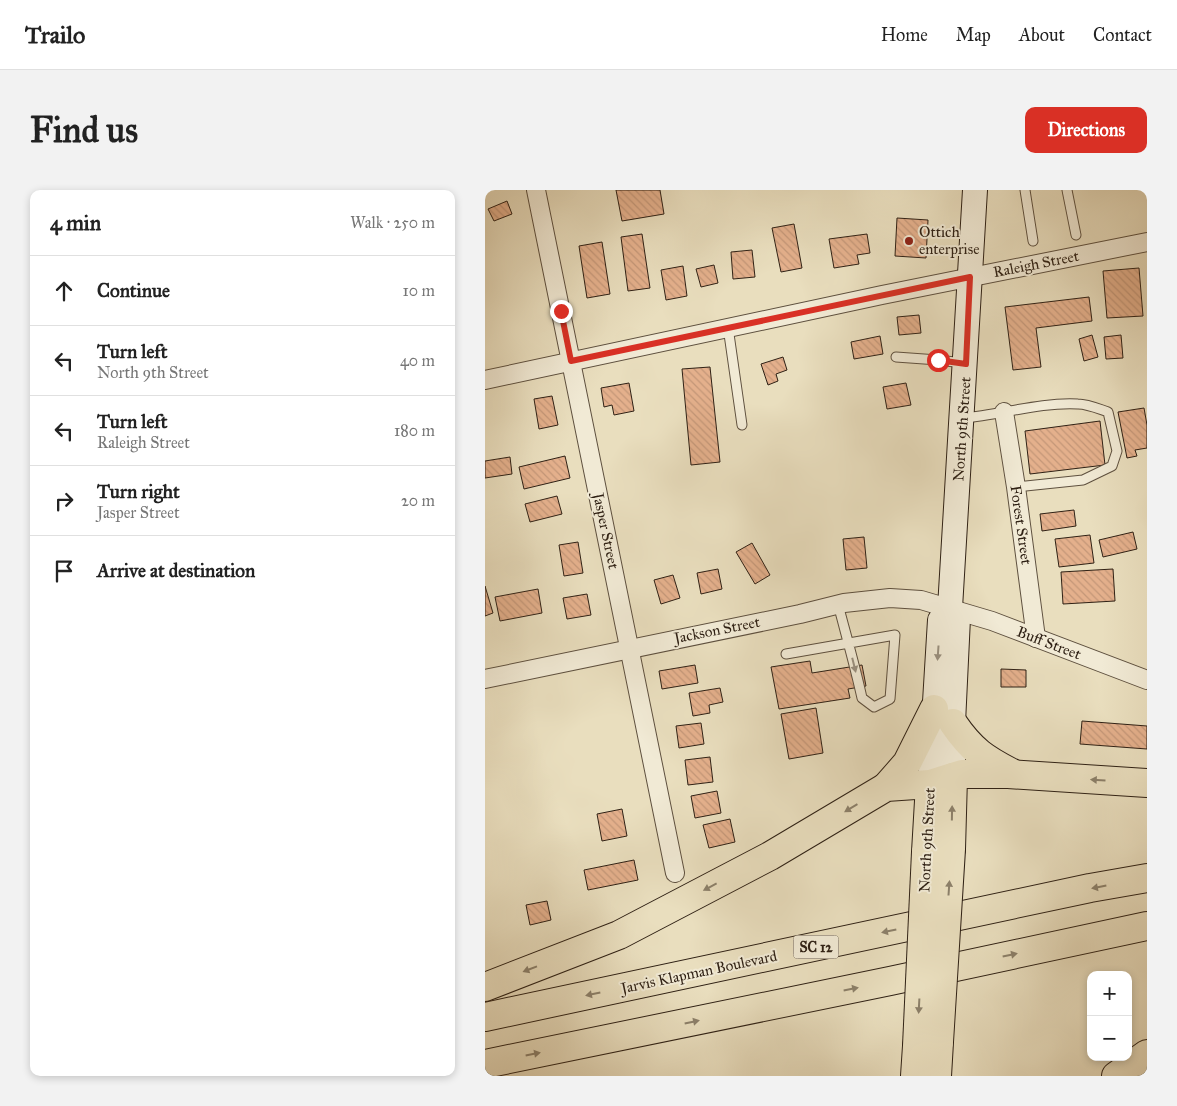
<!DOCTYPE html>
<meta charset="utf-8">
<style>
body{margin:0;font-family:"IM FELL Great Primer",serif;background:#f2f2f2;color:#222}
.controls{position:absolute;right:15px;bottom:15px;display:grid;overflow:hidden;border-radius:10px;box-shadow:0 2px 8px #0003}
.controls button{width:45px;height:45px;display:grid;place-items:center;padding:0;border:0;border-bottom:1px solid #e0e0e0;background:#fff;color:#222;font:25px sans-serif}
.stop{position:absolute;width:15px;height:15px;margin:-11px;border:4px solid #d93025;border-radius:50%;background:#fff}
.stop.end{background:#d93025;border-color:#fff;box-shadow:0 1px 5px #0008}
.list{margin:0;padding:0;list-style:none}
h2{display:flex;justify-content:space-between;align-items:center;height:65px;margin:0;padding:0 20px;font-size:21px}
h2 small{font-size:16px;font-weight:400;color:#767676}
.list li{display:grid;grid-template-columns:32px 1fr auto;gap:15px;align-items:center;box-sizing:border-box;height:70px;padding:0 20px;border-top:1px solid #e0e0e0}
.list b{display:block;font-size:19px;white-space:nowrap}
.list p{margin:0;font-size:16px;white-space:nowrap;color:#767676}
.list em{font-size:16px;font-style:normal;color:#767676}
.icon{flex:none;width:28px;height:28px;fill:none;stroke:currentColor;stroke-width:2;stroke-linecap:round;stroke-linejoin:round}
.map{position:relative;flex:none;width:662px;height:886px;overflow:hidden;border-radius:10px}
header{display:flex;align-items:center;gap:30px;box-sizing:border-box;height:70px;padding:0 25px;background:#fff;border-bottom:1px solid #e0e0e0}
header strong{font-size:24px}
nav{display:flex;gap:28px;margin-inline-start:auto;font-size:18px}
.intro{display:flex;align-items:center;justify-content:space-between;box-sizing:border-box;height:120px;padding:0 30px}
h1{margin:0;font-size:35px}
.button{padding:12px 22px;border-radius:10px;background:#d93025;color:#fff;font-size:18px;font-weight:700}
main{display:flex;gap:30px;padding:0 30px}
aside{flex:1;background:#fff;border-radius:10px;box-shadow:0 2px 8px #0003}
.map>svg:first-child{display:block}
.building{fill:url(#building-back-hatch);stroke:#2f2115}
.lines{fill:none;stroke-linecap:round;stroke-linejoin:round}
.lane-casing{stroke:#5e503f;stroke-width:11}
.street-casing{stroke:#5e503f;stroke-width:20}
.secondary-casing{stroke:#2f2115;stroke-width:26}
.primary-casing{stroke:#2f2115;stroke-width:30}
.highway-casing{stroke:#2f2115;stroke-width:30}
.lane{stroke:#f1ead5;stroke-width:9}
.street{stroke:#f1ead5;stroke-width:18}
.secondary{stroke:#f1ead5;stroke-width:24}
.primary{stroke:#e9debe;stroke-width:28}
.highway{stroke:#e9debe;stroke-width:28}
.primary-bridge-casing{stroke:#2f2115;stroke-width:30;stroke-linecap:butt}
.primary-bridge{stroke:#e9debe;stroke-width:28}
.oneway{fill:#9a907f}
.oneway2{fill:#8c806a}
.route{stroke:#d93025;stroke-width:6}
.poi-dot{fill:#8f2418;stroke:#f1ead5;stroke-width:2}
.labels{text-anchor:middle;dominant-baseline:central;stroke-width:4;stroke-linejoin:round;paint-order:stroke}
.shield{fill:#f1ead5;stroke:#695d4f;stroke-width:1}
.shield-label{font-size:14px;font-weight:bold;fill:#2f2115}
.poi-label{font-size:15px;fill:#2f2115;stroke:#f1ead5;text-anchor:start}
.street-label{font-size:15px;fill:#2f2115;stroke:#f1ead5}
</style>
<header>
<strong>Trailo</strong>
<nav><a>Home</a><a>Map</a><a>About</a><a>Contact</a></nav>
</header>
<div class="intro"><h1>Find us</h1><a class="button">Directions</a></div>
<main>
<aside>
<h2>4 min<small>Walk · 250 m</small></h2>
<ul class="list">
<li><svg class="icon" aria-label="ahead" viewBox="0 0 24 24"><path d="M12 20V5M6 11l6-6 6 6"/></svg><div><b>Continue</b></div><em>10 m</em></li>
<li><svg class="icon" aria-label="left" viewBox="0 0 24 24"><path d="M17 20v-9H6M10 6l-5 5 5 5"/></svg><div><b>Turn left</b><p>North 9th Street</p></div><em>40 m</em></li>
<li><svg class="icon" aria-label="left" viewBox="0 0 24 24"><path d="M17 20v-9H6M10 6l-5 5 5 5"/></svg><div><b>Turn left</b><p>Raleigh Street</p></div><em>180 m</em></li>
<li><svg class="icon" aria-label="right" viewBox="0 0 24 24"><path d="M7 20v-9h11M14 6l5 5-5 5"/></svg><div><b>Turn right</b><p>Jasper Street</p></div><em>20 m</em></li>
<li><svg class="icon" aria-label="arrive" viewBox="0 0 24 24"><path d="M6 21V4h12l-3 4 3 4H6"/></svg><div><b>Arrive at destination</b></div></li>
</ul>
</aside>
<div class="map">
<svg width="662" height="886" viewBox="0 0 662 886">
<defs>
<pattern id="building-back-hatch" width="6" height="6" patternUnits="userSpaceOnUse" patternTransform="scale(1.25)"><rect width="6" height="6" fill="#e4b08c"/><path d="M-1 5l2 2M0 0l6 6M5-1l2 2" fill="none" stroke="#c49778"/></pattern>
</defs>
<rect width="100%" height="100%" fill="#e9debe"/>
<filter id="stains"><feTurbulence type="fractalNoise" baseFrequency=".004" numOctaves="4"/><feColorMatrix values="0 0 0 0 .2 0 0 0 0 .09 0 0 0 0 .02 0 0 0 .5 -.17"/></filter>
<radialGradient id="worn" r=".72"><stop offset=".6" stop-color="#630" stop-opacity="0"/><stop offset="1" stop-color="#630" stop-opacity=".3"/></radialGradient>
<g class="building">
<polygon points="131,0 175,0 179,24 137,31"/>
<polygon points="22,11 27,24 9,31 3,19"/>
<polygon points="412,28 443,30 441,68 410,66"/>
<polygon points="309,34 317,78 296,82 287,38"/>
<polygon points="157,44 165,98 143,101 136,47"/>
<polygon points="382,44 385,63 372,65 374,74 349,78 344,49"/>
<polygon points="117,52 125,104 102,108 94,56"/>
<polygon points="267,60 270,87 248,89 246,62"/>
<polygon points="229,75 233,93 216,97 211,79"/>
<polygon points="198,76 202,106 181,110 176,80"/>
<polygon points="654,78 658,126 622,128 618,81"/>
<polygon points="604,107 607,131 551,138 556,177 528,180 520,117"/>
<polygon points="434,125 436,143 414,145 412,127"/>
<polygon points="607,145 613,167 599,171 594,149"/>
<polygon points="636,145 638,168 621,169 619,147"/>
<polygon points="395,146 398,164 369,169 366,152"/>
<polygon points="298,167 302,180 291,184 293,191 283,195 276,174"/>
<polygon points="225,177 235,272 206,275 197,179"/>
<polygon points="144,193 149,221 129,225 127,215 119,217 116,198"/>
<polygon points="421,193 426,215 402,219 398,197"/>
<polygon points="67,206 73,235 54,239 49,209"/>
<polygon points="659,218 662,235 662,258 650,260 652,266 642,268 633,222"/>
<polygon points="615,231 620,275 545,284 540,241"/>
<polygon points="80,266 85,288 39,299 34,277"/>
<polygon points="25,267 27,284 0,288 0,271"/>
<polygon points="72,306 77,324 45,332 40,314"/>
<polygon points="589,320 591,336 557,341 555,324"/>
<polygon points="648,342 652,359 618,367 614,350"/>
<polygon points="605,345 609,373 574,377 570,349"/>
<polygon points="379,347 382,378 361,380 358,349"/>
<polygon points="93,352 98,383 79,386 74,355"/>
<polygon points="267,353 285,385 270,394 251,362"/>
<polygon points="233,379 237,399 216,404 212,383"/>
<polygon points="628,379 630,411 578,414 576,382"/>
<polygon points="188,385 195,408 176,414 169,390"/>
<polygon points="0,396 8,423 0,426"/>
<polygon points="53,399 57,423 15,431 10,407"/>
<polygon points="102,404 106,425 82,429 78,408"/>
<polygon points="325,471 327,483 377,475 381,496 363,499 365,508 294,519 286,477"/>
<polygon points="210,475 213,493 177,499 174,481"/>
<polygon points="516,479 541,480 541,497 516,497"/>
<polygon points="235,498 238,512 224,515 225,523 208,526 204,503"/>
<polygon points="331,518 338,563 304,569 296,524"/>
<polygon points="597,531 662,536 662,559 595,554"/>
<polygon points="216,533 219,554 194,558 191,536"/>
<polygon points="225,567 228,592 203,595 200,570"/>
<polygon points="232,601 236,623 210,628 206,606"/>
<polygon points="137,619 142,646 117,651 112,624"/>
<polygon points="245,629 250,652 224,658 218,635"/>
<polygon points="149,670 153,690 103,700 99,680"/>
<polygon points="62,711 66,730 45,735 41,715"/>
</g>
<g class="lines">
<defs>
<g id="lane">
<polyline points="540,0 548,51"/>
<polyline points="582,0 591,45"/>
<polyline points="243,137 257,235"/>
<polyline points="411,167 453,170 478,173"/>
<path d="M 478,228 C 516,225 554,212 593,214 C 603,214 614,219 623,222 L 632,261 L 627,276 L 598,290 L 531,297"/>
<path d="M 301,464 L 410,445 L 405,509 L 389,517 L 377,508 C 370,476 361,445 353,414"/>
</g>
<g id="street">
<polyline points="51,0 190,683"/>
<polyline points="0,190 397,105 662,52"/>
<polyline points="519,222 531,297 551,448"/>
<polyline points="0,489 315,424 359,413 405,408 436,410 507,431 662,490"/>
</g>
<g id="secondary">
<polyline points="465,418 473,428 468,533 468,587"/>
<polyline points="445,594 455,430 465,418 490,0"/>
</g>
<g id="primary">
<polyline points="466,659 468,587"/>
<polyline points="441,662 445,594"/>
<polyline points="430,886 432,856"/>
<polyline points="452,886 454,852"/>
</g>
<g id="highway">
<path d="M 468,533 C 487,561 500,569 529,584"/>
<polyline points="401,597 422,573 449,519"/>
<polyline points="0,797 134,745 285,666 401,597 445,594 477,584 523,584 662,593"/>
<polyline points="0,827 605,698 662,688"/>
<polyline points="0,874 405,791 662,736"/>
<polyline points="631,886 662,864"/>
</g>
</defs>
<use href="#lane" class="lane-casing"/>
<use href="#street" class="street-casing"/>
<use href="#secondary" class="secondary-casing"/>
<use href="#primary" class="primary-casing"/>
<use href="#highway" class="highway-casing"/>
<use href="#lane" class="lane"/>
<use href="#street" class="street"/>
<use href="#secondary" class="secondary"/>
<use href="#primary" class="primary"/>
<use href="#highway" class="highway"/>
<defs>
<g id="primary-bridge">
<polyline points="454,852 466,659"/>
<polyline points="432,856 441,662"/>
</g>
</defs>
<use href="#primary-bridge" class="primary-bridge-casing"/>
<use href="#primary-bridge" class="primary-bridge"/>
</g>
<defs><path id="oneway-solid" d="M-6-.8H1V-3.2L6.5 0L1 3.2V.8H-6Z" transform="scale(1.25)"/></defs>
<g class="oneway">
<use href="#oneway-solid" transform="translate(453 463) rotate(94)"/>
<use href="#oneway-solid" transform="translate(369 475) rotate(76)"/>
</g>
<g class="oneway2">
<use href="#oneway-solid" transform="translate(613 590) rotate(-177)"/>
<use href="#oneway-solid" transform="translate(366 618) rotate(149)"/>
<use href="#oneway-solid" transform="translate(467 623) rotate(-89)"/>
<use href="#oneway-solid" transform="translate(225 697) rotate(152)"/>
<use href="#oneway-solid" transform="translate(614 697) rotate(169)"/>
<use href="#oneway-solid" transform="translate(464 698) rotate(-86)"/>
<use href="#oneway-solid" transform="translate(404 741) rotate(168)"/>
<use href="#oneway-solid" transform="translate(525 765) rotate(-12)"/>
<use href="#oneway-solid" transform="translate(45 779) rotate(159)"/>
<use href="#oneway-solid" transform="translate(366 799) rotate(-11)"/>
<use href="#oneway-solid" transform="translate(108 804) rotate(168)"/>
<use href="#oneway-solid" transform="translate(434 816) rotate(93)"/>
<use href="#oneway-solid" transform="translate(207 832) rotate(-12)"/>
<use href="#oneway-solid" transform="translate(48 864) rotate(-11)"/>
</g>
<g class="lines">
<polyline class="route" points="76,121 86,171 485,87 481,174 453,170"/>
</g>
<circle class="poi-dot" cx="424" cy="51" r="5"/>
<g class="labels">
<rect class="shield" x="308.5" y="745.5" width="45" height="23" rx="4"/>
<g class="shield-label">
<text x="331" y="757">SC 12</text>
</g>
<g class="poi-label">
<text x="434" y="42">Ottich<tspan x="434" dy="17">enterprise</tspan></text>
</g>
<g class="street-label">
<text transform="translate(551 74) rotate(-11)">Raleigh Street</text>
<text transform="translate(477 239) rotate(-86)">North 9th Street</text>
<text transform="translate(536 335) rotate(82)">Forest Street</text>
<text transform="translate(121 341) rotate(78)">Jasper Street</text>
<text transform="translate(232 440) rotate(-11)">Jackson Street</text>
<text transform="translate(564 453) rotate(21)">Buff Street</text>
<text transform="translate(442 650) rotate(-87)">North 9th Street</text>
<text transform="translate(214 782) rotate(-12)">Jarvis Klapman Boulevard</text>
</g>
</g>
<rect width="100%" height="100%" filter="url(#stains)"/>
<rect width="100%" height="100%" fill="url(#worn)"/>
</svg>
<div class="controls">
<button>+</button>
<button>−</button>
</div>
<div class="stop" style="left:453px;top:170px"></div>
<div class="stop end" style="left:76px;top:121px"></div>
</div>
</main>
